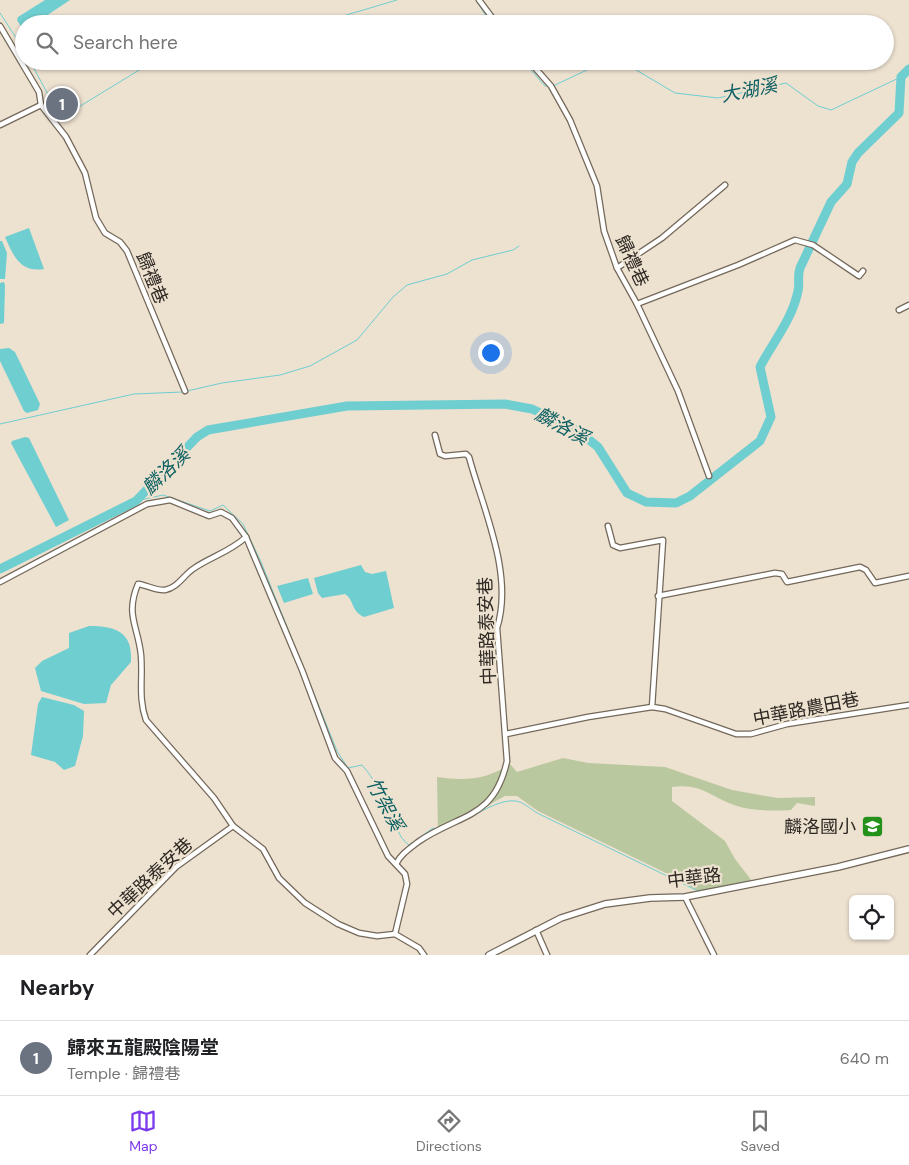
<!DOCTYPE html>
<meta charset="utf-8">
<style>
body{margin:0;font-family:"DM Sans","Noto Sans TC",sans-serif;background:#f6f6f6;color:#202124}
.controls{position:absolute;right:15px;bottom:15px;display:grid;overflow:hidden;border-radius:8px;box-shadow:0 1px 4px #0004}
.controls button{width:45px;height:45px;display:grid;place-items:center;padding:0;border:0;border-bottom:1px solid #e0e0e0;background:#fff;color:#202124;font:25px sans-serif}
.you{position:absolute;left:490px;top:352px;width:18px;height:18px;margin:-12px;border:4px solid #fff;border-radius:50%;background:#1a73e8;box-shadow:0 0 0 8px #1a73e833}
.badge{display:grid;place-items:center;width:32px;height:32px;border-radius:50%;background:#7c3aed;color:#fff;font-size:16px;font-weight:700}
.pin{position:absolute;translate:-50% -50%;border:2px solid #fff;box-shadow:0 1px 5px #0006}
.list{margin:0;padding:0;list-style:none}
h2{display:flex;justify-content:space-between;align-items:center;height:65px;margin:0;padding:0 20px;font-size:21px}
h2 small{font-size:16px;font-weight:400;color:#757577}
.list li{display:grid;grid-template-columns:32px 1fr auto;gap:15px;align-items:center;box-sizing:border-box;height:75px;padding:0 20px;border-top:1px solid #e0e0e0}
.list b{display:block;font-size:19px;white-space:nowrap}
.list p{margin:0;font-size:16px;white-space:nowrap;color:#757577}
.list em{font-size:16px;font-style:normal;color:#757577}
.icon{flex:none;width:28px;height:28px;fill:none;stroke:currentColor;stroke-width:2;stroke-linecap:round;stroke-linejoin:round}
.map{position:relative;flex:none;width:909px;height:955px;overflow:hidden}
.search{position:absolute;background:#fff;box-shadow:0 1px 4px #0004;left:15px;right:15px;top:15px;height:55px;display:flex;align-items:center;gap:12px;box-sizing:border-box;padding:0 18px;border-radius:28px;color:#757577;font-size:19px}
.sheet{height:140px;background:#fff}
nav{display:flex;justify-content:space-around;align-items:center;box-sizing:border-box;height:70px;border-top:1px solid #e0e0e0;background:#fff;font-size:14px;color:#757577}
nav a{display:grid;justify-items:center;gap:2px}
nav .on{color:#7c3aed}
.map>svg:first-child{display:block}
.green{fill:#bac8a0}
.water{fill:#6fced0}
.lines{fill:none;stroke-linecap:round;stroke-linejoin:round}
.stream{stroke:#6fced0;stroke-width:1}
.river{stroke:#6fced0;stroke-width:9}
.minor-casing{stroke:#736859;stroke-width:7}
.tertiary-casing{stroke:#736859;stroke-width:8}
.minor{stroke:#fff;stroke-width:4.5}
.tertiary{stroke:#fff;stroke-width:5.5}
.labels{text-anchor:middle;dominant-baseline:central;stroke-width:4.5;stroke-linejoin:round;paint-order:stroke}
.street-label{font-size:18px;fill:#2e2923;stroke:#ede1d0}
.poi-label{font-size:18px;fill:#2e2923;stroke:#ede1d0;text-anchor:end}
.water-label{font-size:19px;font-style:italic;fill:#0d6062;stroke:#ede1d0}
</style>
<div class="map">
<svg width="909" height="955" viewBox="0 0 909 955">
<rect width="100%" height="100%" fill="#ede1d0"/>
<path class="green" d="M 563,758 L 588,763 L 665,767 L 732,790 L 777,798 L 815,797 L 815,806 L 797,803 L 791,810 C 773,811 754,811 737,806 C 711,798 703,783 672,787 L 672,801 L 725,841 L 735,859 L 752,881 L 700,892 L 668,874 L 538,811 L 517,796 L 505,796 L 438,833 L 437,777 C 464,781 487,780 510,764 L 517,772 Z"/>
<g class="water">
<polygon points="45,0 70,0 34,24 24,24 23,30 17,20 18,17"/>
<path d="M 29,228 L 44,269 C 20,273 13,255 5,237 Z"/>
<polygon points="0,241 2,241 7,253 5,279 0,279"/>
<polygon points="4,282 5,286 4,323 0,324 0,283"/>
<polygon points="9,348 15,352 40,404 38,410 27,413 24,411 0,361 0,349"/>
<polygon points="25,437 29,438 69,520 56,527 11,443 12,441"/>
<path d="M 361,565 L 365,572 L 372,574 L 386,571 L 394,608 L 364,617 C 350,610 355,601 345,594 L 322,598 L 318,593 L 314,578 Z"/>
<polygon points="308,578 313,594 284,603 277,586"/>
<path d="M 89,626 C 116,626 133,632 131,662 L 111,685 L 106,703 L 84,704 L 41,691 L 35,668 L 42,661 L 69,648 L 69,633 Z"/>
<polygon points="42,697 74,705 84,711 83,736 75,766 64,770 55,762 31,755 38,704"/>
</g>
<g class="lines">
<g class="stream">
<polyline points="476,0 491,24"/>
<polyline points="0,13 24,50"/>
<polyline points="316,24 397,0"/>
<polyline points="30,61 58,113 64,116 154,61"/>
<polyline points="523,61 545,86 549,86"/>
<polyline points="621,61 675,93 718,98 786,83 818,106 831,110 901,77"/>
<polyline points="553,86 606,61"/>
<polyline points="187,391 222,383 280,375 310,366 357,340 393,297 407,285 447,274 472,260 513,250 519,246"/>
<polyline points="0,424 134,394 183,392"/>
<path d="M 136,501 L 163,495 L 210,511 L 223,505 L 243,524 L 261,562 L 337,751 L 348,768 L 362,765 C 374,778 382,796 390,812 C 396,823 398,838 409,845 L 433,828 L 441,832 L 462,821"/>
<path d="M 472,816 C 484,810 502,799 516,801 C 523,802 531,809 537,813 L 698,891"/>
</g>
<path class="river" d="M 0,569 L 136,501 L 197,437 L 208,430 L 347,406 L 505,404 L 532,409 L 577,430 L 598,447 L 627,493 L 646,502 L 676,503 L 690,496 L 760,441 L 771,417 L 760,367 C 773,342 792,320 798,291 C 800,283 797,276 800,268 L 831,202 L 847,184 L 852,162 L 858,153 L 899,113 L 901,77 L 909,69"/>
<defs>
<g id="minor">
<polyline points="479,0 497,24"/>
<polyline points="0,26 39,92 41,105 66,137 85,173 96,218 105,233 120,242 127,251 185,391"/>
<polyline points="529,61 551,86 570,120 597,186 604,231 617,268 637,304 678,391 709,476"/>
<polyline points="0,125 41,105"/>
<polyline points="617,268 662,238 725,185"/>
<polyline points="637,304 738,265 795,240 813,245 859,276 863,271"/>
<polyline points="899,310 909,305"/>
<polyline points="608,526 613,545 620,548 663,540 652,707"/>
<polyline points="0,582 147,504 170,500 209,516 221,512 232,518 246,537 302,670 335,758 347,771 388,856 405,874 407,884 395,934 419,948 424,955"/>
<polyline points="658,596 775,573 782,574 787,582 860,567 866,570 875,583 909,576"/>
<polyline points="506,734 588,717 652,707 665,709 736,734 751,734 787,724 909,705"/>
<polyline points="233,826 263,849 279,878 305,903 338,924 359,933 377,936 395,934"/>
<path d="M 396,864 C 401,854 409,849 418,842 C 460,813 494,820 507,761 L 497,628 C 514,574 483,509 469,457 L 466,454 L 445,456 L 440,454 L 435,435"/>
<polyline points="685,897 714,955"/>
<polyline points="536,930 547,955"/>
<path d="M 90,955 L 176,867 L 233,826 L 214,798 L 146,720 C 138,698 143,678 141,655 C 138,626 125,615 138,584 C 147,585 156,591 165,590 C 177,588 183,576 193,569 C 210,557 230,552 246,537"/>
</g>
<polyline id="tertiary" points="489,955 561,918 605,904 650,898 685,897 838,867 909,849"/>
</defs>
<use href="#minor" class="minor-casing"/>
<use href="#tertiary" class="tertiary-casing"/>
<use href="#minor" class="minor"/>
<use href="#tertiary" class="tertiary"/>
</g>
<defs>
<symbol id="school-square" viewBox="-11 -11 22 22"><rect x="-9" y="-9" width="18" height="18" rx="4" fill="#24921a" stroke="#ede1d0"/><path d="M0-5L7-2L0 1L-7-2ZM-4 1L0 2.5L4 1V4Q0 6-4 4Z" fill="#fff"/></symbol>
</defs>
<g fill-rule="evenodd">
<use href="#school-square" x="860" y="814" width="25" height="25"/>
</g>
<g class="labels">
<g class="street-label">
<text transform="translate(632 261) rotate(65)">歸禮巷</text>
<text transform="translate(152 278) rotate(68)">歸禮巷</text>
<text transform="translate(487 631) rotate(-92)">中華路泰安巷</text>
<text transform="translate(806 709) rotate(-11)">中華路農田巷</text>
<text transform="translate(150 878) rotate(-43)">中華路泰安巷</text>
<text transform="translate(694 878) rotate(-7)">中華路</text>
</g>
<g class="poi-label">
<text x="856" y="827">麟洛國小</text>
</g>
<g class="water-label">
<text transform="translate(749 90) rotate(-11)">大湖溪</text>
<text transform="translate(562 426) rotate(28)">麟洛溪</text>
<text transform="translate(166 471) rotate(-44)">麟洛溪</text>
<text transform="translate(385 804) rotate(62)">竹架溪</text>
</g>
</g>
</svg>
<div class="controls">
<button><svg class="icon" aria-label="locate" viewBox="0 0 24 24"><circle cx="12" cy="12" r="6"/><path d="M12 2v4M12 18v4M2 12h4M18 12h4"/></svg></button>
</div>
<div class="you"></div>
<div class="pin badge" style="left:62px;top:104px;background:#6b7280">1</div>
<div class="search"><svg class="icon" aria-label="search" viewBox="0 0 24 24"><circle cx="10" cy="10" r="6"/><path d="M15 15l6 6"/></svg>Search here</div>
</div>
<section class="sheet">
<h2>Nearby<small></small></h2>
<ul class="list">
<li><span class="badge" style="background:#6b7280">1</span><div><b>歸來五龍殿陰陽堂</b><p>Temple · 歸禮巷</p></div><em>640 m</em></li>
</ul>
</section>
<nav>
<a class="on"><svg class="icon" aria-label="map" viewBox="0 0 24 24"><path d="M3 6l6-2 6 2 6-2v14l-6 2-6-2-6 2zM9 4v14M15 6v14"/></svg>Map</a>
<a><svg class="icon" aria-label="directions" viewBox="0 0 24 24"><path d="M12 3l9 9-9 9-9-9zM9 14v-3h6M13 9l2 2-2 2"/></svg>Directions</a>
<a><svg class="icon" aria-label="saved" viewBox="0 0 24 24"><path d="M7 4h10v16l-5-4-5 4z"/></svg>Saved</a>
</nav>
